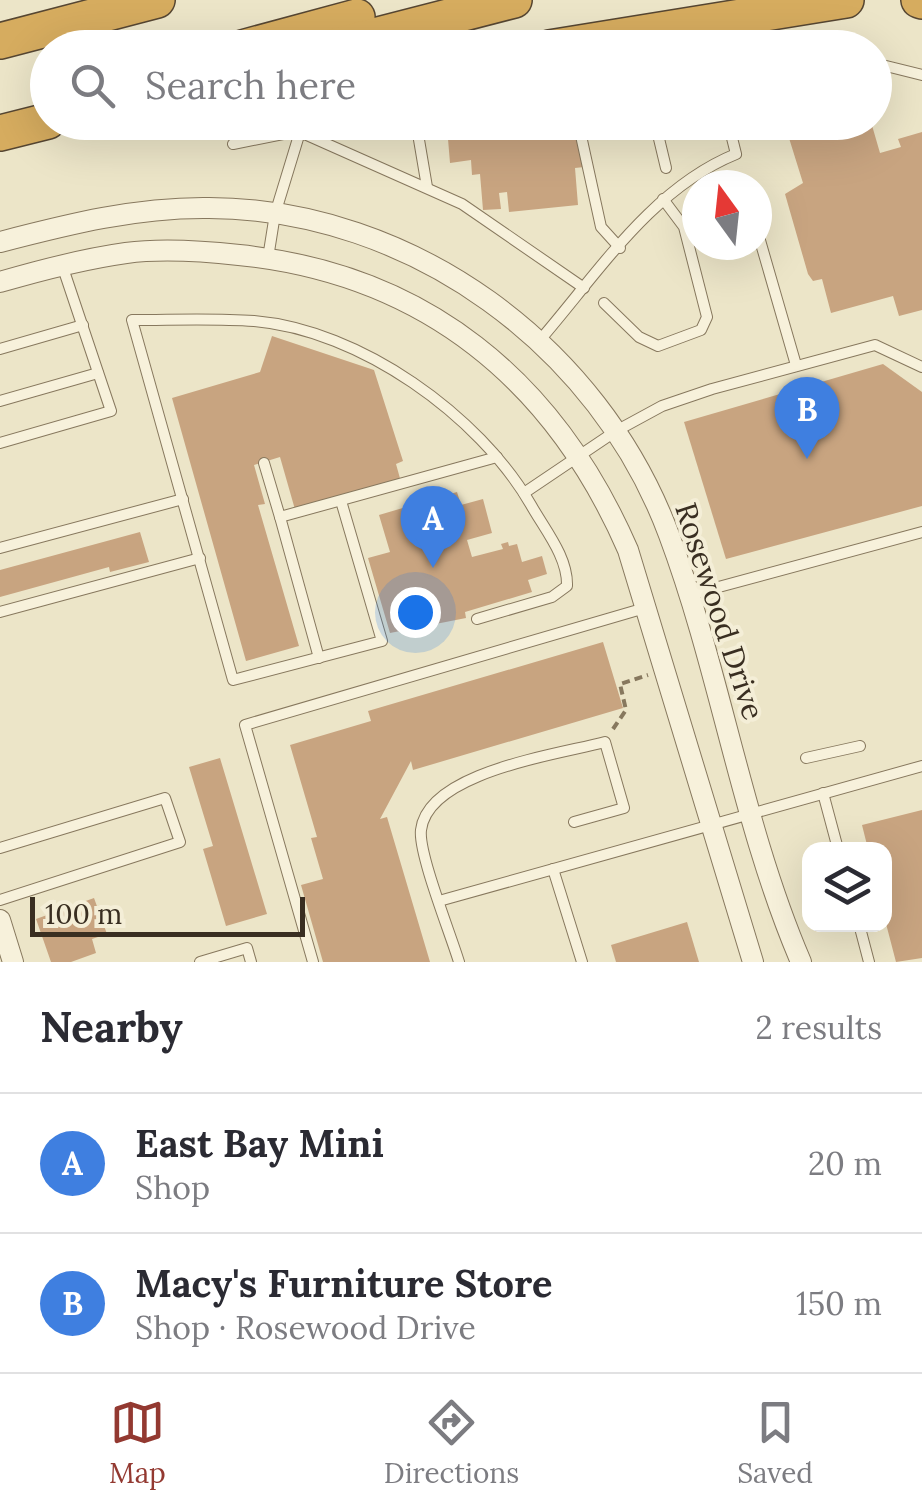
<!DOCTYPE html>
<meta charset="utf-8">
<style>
body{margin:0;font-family:Lora,serif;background:#f7f7f7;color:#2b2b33}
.controls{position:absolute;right:30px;bottom:30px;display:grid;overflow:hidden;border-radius:20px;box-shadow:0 10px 40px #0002}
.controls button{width:90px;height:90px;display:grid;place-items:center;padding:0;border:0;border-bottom:2px solid #e1e1e2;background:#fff;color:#2b2b33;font:50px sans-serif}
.compass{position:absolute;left:682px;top:170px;width:90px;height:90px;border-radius:50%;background:#fff;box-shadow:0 10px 40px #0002;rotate:345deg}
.scale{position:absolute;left:30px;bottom:25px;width:275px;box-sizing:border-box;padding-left:10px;border:5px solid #392e21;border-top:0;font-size:28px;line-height:35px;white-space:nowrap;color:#392e21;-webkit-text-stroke:8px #f4eed7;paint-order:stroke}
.you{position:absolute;left:415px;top:612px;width:35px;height:35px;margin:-25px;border:8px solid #fff;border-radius:50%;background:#1a73e8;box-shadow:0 0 0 15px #1a73e833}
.badge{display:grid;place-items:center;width:65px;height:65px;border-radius:50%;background:#933931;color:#fff;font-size:32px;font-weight:700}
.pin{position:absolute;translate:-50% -82px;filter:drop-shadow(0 2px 5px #0008)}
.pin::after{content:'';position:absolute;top:52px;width:35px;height:30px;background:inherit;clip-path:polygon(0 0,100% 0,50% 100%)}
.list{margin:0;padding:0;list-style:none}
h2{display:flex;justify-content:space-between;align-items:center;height:130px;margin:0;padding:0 40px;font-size:42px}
h2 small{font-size:32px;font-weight:400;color:#7c7c81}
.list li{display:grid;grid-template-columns:65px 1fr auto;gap:30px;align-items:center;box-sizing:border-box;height:140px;padding:0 40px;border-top:2px solid #e1e1e2}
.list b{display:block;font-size:38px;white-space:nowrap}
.list p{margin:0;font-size:32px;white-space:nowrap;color:#7c7c81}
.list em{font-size:32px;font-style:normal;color:#7c7c81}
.icon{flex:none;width:55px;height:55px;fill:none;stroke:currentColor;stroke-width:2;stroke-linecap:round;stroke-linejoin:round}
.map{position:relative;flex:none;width:922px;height:962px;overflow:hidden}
.search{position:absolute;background:#fff;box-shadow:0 10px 40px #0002;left:30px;right:30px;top:30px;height:110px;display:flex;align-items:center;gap:25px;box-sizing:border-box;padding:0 35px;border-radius:55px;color:#7c7c81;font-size:38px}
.sheet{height:410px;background:#fff}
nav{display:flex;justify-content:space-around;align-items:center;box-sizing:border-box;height:140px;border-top:2px solid #e1e1e2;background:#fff;font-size:28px;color:#7c7c81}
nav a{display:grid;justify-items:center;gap:5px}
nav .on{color:#933931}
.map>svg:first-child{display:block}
.building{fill:#c8a480}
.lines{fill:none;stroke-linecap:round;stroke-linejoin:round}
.service-casing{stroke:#87785e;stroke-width:12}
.minor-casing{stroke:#87785e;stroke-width:22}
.motorway-casing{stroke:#564632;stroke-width:38}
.path{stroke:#87785e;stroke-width:4;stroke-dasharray:8 5;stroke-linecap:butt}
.service{stroke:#f7f1db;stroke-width:10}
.minor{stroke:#f7f1db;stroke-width:20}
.motorway{stroke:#d6ac5f;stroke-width:35}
.labels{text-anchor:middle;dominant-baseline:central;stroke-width:8;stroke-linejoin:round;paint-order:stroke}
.street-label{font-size:30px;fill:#392e21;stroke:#f4eed7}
</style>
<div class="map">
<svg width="922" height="962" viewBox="0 0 922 962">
<rect width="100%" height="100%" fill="#ece5c8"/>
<g class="building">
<polygon points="446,122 575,126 584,167 575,168 578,205 509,212 507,192 499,193 501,209 483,210 480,174 472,175 471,160 450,163 448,139 441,139 440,128 447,127"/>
<polygon points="784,122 871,122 880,153 901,147 898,139 922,132 922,310 899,316 893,296 831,313 822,279 813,281 808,274 785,194 803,183"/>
<polygon points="272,336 374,370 403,461 396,464 401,482 296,513 280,457 254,465 265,504 258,505 299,646 246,661 172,398 260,372"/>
<polygon points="883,364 922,392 922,506 726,559 684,422"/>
<polygon points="457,492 461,505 483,499 492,533 467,540 472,557 503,549 501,544 508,542 509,546 517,544 522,562 542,556 547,574 528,580 532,592 465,612 466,618 390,633 368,558 390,552 379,515"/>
<polygon points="140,532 149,562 110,572 109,567 0,597 0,570"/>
<polygon points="603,642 623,708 413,770 411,761 380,819 387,817 430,962 323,962 301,885 323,879 311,838 317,837 290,745 371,721 368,711"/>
<polygon points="220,758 267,914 226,926 203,849 213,846 189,767"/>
<polygon points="922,810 922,958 896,962 884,916 884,849 868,849 862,825"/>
<polygon points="94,898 107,934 92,939 96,953 71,962 51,962 36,919"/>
<polygon points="687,922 699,962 616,962 611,945"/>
</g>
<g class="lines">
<defs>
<g id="service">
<polyline points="874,63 922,75"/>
<polyline points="416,122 427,187"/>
<polyline points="578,122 601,227 620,248"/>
<polyline points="655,122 666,168"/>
<polyline points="233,144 343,122"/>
<polyline points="757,230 796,365"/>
<polyline points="268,258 275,214 300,132 462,204 584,288"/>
<polyline points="604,303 639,337 658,346 701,330 707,317 684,227 663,199"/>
<path d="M 540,340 C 598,273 652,188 736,154 L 728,122"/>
<polyline points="0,349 83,325"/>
<polyline points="0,401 98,373"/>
<polyline points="0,443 111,411 62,265"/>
<polyline points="264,463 280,517 497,457"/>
<polyline points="524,493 616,431 662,406 712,389 875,345 922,367"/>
<path d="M 341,501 L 382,641 L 233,680 L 132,320 C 172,320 214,318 254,321 C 360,330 479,415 531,505 C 545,530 568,557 567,586 L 552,597 L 477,619"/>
<polyline points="280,517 319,658"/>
<polyline points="0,548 183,499"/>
<polyline points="689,595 922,532"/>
<polyline points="0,612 200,558"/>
<polyline points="806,758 860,746"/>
<polyline points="823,793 838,849"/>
<polyline points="0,848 165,798 180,842 0,900"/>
<polyline points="553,869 582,962"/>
<polyline points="439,901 922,766"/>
<polyline points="859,924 869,962"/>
<polyline points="200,962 247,948 251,962"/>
<polyline points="313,962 245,725 645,608"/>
<path d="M 459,962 C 451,935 418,853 421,830 C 428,772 556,755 605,742 L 624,808 L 574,822"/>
</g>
<g id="minor">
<path d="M 0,242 C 69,224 137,207 209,208 C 412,209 599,346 669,535 C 721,674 742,825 801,962"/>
<path d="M 0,282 C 41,270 83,259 126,253 C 162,248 203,251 239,255 C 425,274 554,380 628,550 L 753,962"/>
<polyline points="0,920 13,962"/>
</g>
<g id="motorway">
<polyline points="919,0 922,1"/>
<polyline points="0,41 157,0"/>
<polyline points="242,48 357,17"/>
<polyline points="328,48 514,0"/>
<polyline points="549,48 846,0"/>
<polyline points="0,133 48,121"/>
</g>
</defs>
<use href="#service" class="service-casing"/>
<use href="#minor" class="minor-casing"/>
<use href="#motorway" class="motorway-casing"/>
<polyline class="path" points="613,729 626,710 620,684 648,675"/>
<use href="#service" class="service"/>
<use href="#minor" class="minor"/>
<use href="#motorway" class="motorway"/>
</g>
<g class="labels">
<g class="street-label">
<text transform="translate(720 611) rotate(72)">Rosewood Drive</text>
</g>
</g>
</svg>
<div class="controls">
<button><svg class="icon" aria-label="layers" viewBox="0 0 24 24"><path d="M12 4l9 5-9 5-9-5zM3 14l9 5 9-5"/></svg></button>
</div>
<svg class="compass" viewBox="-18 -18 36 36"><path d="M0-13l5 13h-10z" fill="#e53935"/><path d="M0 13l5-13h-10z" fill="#7c7c81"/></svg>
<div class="scale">100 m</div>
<div class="you"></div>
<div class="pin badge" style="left:433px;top:568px;background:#3f7fe0">A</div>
<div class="pin badge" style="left:807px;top:459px;background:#3f7fe0">B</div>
<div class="search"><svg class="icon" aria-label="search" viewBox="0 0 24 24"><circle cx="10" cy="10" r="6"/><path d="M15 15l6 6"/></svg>Search here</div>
</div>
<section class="sheet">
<h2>Nearby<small>2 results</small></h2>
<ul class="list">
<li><span class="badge" style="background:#3f7fe0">A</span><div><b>East Bay Mini</b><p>Shop</p></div><em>20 m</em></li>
<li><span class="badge" style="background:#3f7fe0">B</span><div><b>Macy's Furniture Store</b><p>Shop · Rosewood Drive</p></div><em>150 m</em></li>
</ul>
</section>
<nav>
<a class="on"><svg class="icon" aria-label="map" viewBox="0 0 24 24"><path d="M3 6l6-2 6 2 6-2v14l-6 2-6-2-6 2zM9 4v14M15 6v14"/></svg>Map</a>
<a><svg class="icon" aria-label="directions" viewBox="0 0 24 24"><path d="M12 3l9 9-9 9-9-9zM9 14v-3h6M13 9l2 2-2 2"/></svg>Directions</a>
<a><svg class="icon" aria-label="saved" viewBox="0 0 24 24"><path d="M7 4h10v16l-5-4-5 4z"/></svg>Saved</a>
</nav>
